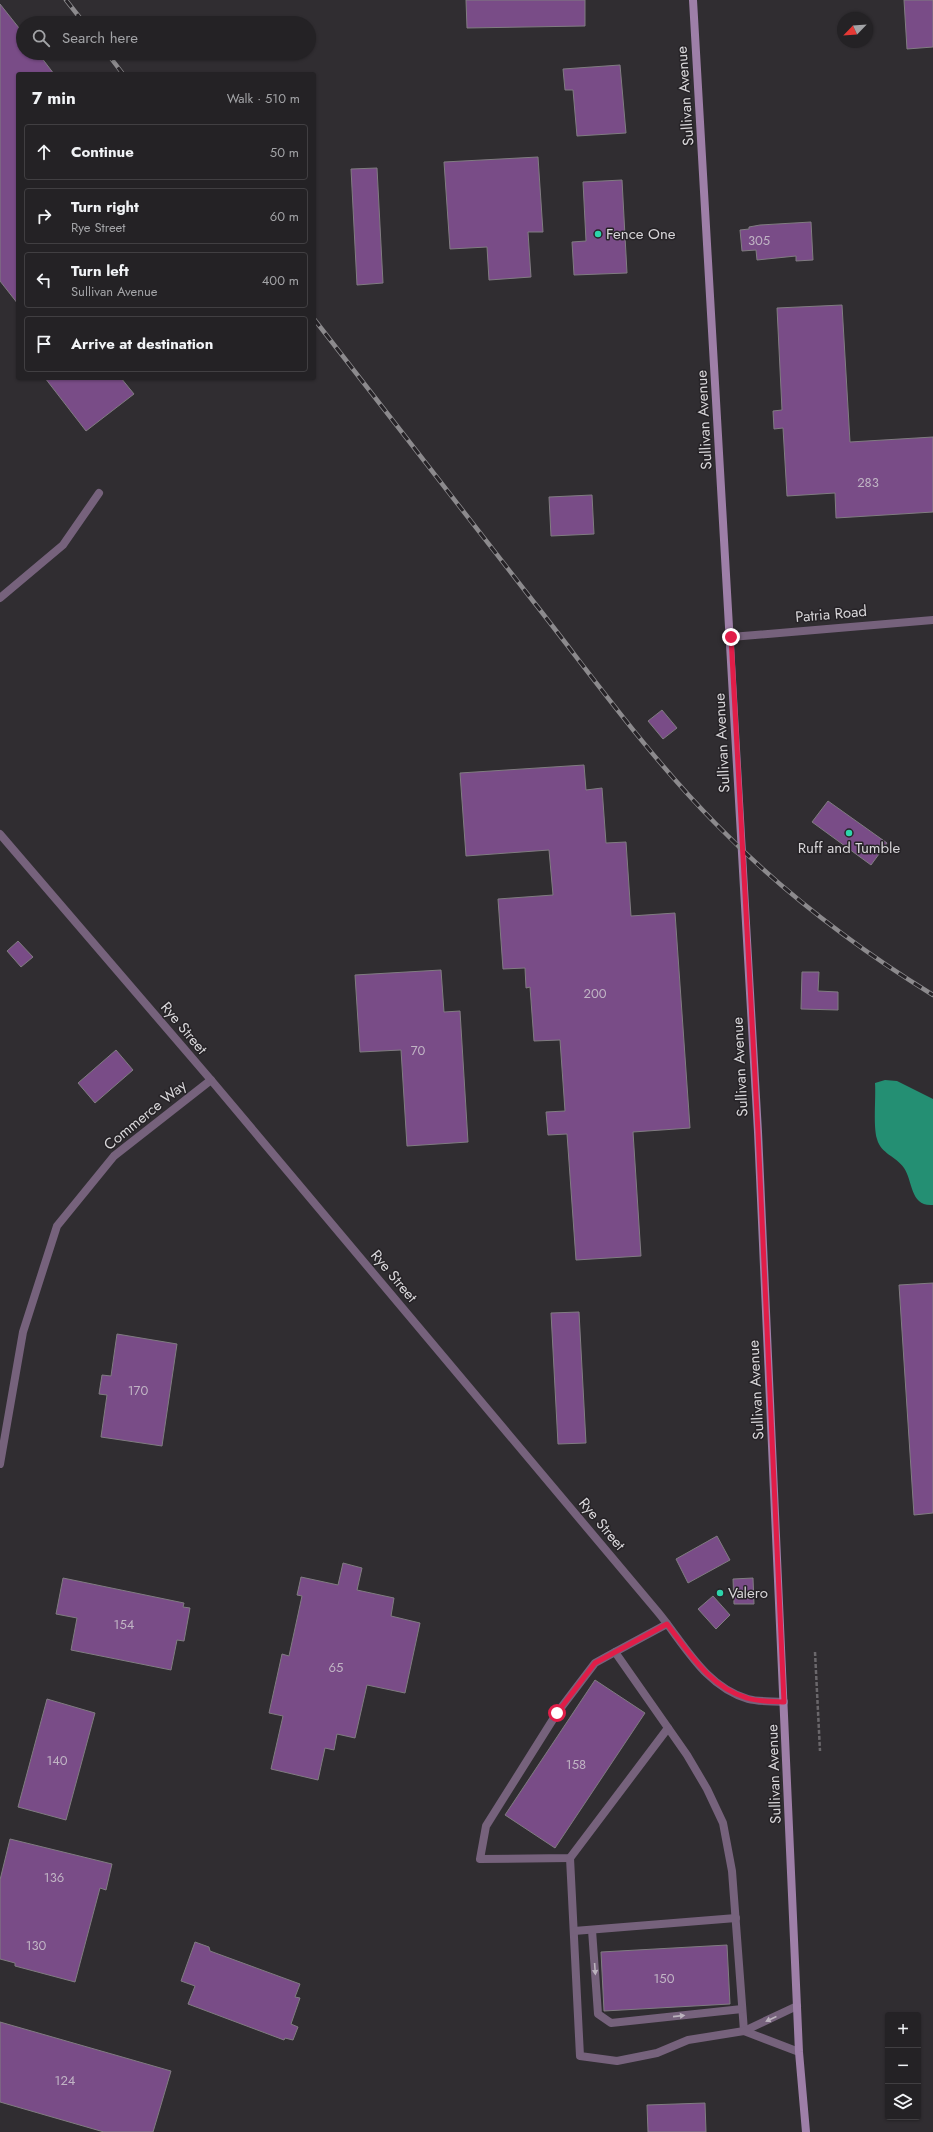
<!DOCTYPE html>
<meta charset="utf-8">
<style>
body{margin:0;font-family:Jost,sans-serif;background:#302f32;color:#f1f3f6}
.controls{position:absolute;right:12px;bottom:12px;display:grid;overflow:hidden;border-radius:4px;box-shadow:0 1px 3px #0004}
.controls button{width:36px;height:36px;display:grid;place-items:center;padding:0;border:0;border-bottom:1px solid #413f42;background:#242225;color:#f1f3f6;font:20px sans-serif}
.compass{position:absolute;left:837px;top:12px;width:36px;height:36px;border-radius:50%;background:#242225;box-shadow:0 1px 3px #0004;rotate:245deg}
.stop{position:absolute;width:12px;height:12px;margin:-9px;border:3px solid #e11d48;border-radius:50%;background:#fff}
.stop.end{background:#e11d48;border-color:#fff;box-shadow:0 1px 4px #0008}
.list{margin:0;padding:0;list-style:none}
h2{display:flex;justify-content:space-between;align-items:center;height:52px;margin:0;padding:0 16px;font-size:17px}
h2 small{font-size:13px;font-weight:400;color:#a3a4a7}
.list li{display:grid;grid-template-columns:26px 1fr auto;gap:12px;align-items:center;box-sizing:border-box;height:56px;margin:0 8px 8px;padding:0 8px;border:1px solid #413f42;border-radius:4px}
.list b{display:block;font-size:15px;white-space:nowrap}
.list p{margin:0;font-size:13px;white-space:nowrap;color:#a3a4a7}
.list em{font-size:13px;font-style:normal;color:#a3a4a7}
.icon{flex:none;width:22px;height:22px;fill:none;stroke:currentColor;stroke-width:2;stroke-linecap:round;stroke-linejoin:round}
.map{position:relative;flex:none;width:933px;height:2132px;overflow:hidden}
.search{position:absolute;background:#242225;box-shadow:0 1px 3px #0004;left:16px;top:16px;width:300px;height:44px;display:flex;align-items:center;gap:10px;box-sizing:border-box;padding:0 14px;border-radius:22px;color:#a3a4a7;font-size:15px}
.panel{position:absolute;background:#242225;box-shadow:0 1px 3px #0004;left:16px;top:72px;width:300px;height:308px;border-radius:4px}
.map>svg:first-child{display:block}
.water{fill:#248f73}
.building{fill:#794c87;stroke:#807c81}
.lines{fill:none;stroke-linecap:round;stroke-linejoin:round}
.path{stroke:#6a676b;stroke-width:2.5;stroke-dasharray:4 2;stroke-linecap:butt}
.service{stroke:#76627c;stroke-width:8}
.minor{stroke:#76627c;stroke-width:8}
.tertiary{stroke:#76627c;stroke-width:8}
.secondary{stroke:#9e7fa8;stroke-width:8}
.rail-casing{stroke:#8c8a8d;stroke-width:4.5}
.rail{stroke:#262327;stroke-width:3;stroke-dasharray:9;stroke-linecap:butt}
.oneway{fill:#bbb3bd}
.route{stroke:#e11d48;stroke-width:5}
.poi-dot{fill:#2dd4ab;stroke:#262327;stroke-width:1.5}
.labels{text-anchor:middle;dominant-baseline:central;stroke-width:3;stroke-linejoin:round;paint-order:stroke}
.number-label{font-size:13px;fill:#c0b4c4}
.street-label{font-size:15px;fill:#d8d6d9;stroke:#262327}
.poi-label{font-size:15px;fill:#d8d6d9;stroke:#262327;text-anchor:start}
</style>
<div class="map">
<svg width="933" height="2132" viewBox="0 0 933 2132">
<rect width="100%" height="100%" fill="#302d31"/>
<path class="water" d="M 885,1080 L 897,1081 L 933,1099 L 933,1205 C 910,1207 913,1181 904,1168 C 896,1156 881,1154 877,1139 C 873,1126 876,1098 875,1083 Z"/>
<g class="building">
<polygon points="466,0 585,0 585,26 467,28"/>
<polygon points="904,0 933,0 933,47 907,49"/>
<polygon points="0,4 23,33 23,53 38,53 54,74 18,74 18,304 0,281"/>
<polygon points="620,65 626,133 577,136 573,90 565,90 563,69"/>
<polygon points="538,157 543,232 528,232 531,277 489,280 487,247 450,249 444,162"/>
<polygon points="377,168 383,283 357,285 351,169"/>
<polygon points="622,180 627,273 574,275 572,242 586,241 583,182"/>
<polygon points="811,222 813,260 796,261 796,256 757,260 756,250 742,251 740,230 749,229 749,227 760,225"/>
<polygon points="842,305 850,442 933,437 933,512 836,518 835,493 787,496 783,428 774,429 773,411 782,410 777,308"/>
<polygon points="45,378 121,378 134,394 86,431"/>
<polygon points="592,495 594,534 551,536 549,497"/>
<polygon points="662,710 677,728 663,739 648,721"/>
<polygon points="584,765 586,790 602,788 606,843 626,842 631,916 675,913 690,1128 633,1132 641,1256 576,1260 567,1134 548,1135 546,1112 565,1111 560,1040 534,1041 530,987 526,988 525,968 503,969 498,899 553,895 549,850 466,856 460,773"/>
<polygon points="828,801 887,843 871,865 812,822"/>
<polygon points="18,941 33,957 21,967 7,951"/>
<polygon points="441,970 444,1012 460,1011 468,1142 407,1146 401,1050 360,1052 355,975"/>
<polygon points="802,972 819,972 818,991 838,992 838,1010 801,1009"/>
<polygon points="116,1050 133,1070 95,1103 78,1083"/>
<polygon points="933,1283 933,1513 914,1515 899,1285"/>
<polygon points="579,1312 586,1443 558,1444 551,1313"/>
<polygon points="117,1334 177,1344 162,1446 101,1437 107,1395 99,1394 102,1375 111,1376"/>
<polygon points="717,1536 730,1560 688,1583 676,1559"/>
<polygon points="343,1563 362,1568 357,1590 394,1598 391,1616 420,1623 405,1693 367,1685 355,1738 337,1734 334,1750 325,1748 318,1780 271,1769 283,1716 269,1713 282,1654 289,1656 302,1596 297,1595 301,1577 338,1585"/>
<polygon points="63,1578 184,1603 183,1607 190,1608 184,1641 177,1640 171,1670 71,1650 77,1618 56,1614"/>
<polygon points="753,1578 754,1604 734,1604 733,1579"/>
<polygon points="713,1596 730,1615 716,1629 698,1609"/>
<polygon points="595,1680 645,1713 555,1848 505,1815"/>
<polygon points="47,1699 95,1713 66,1820 18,1807"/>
<polygon points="10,1839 112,1864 106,1890 100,1888 75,1982 15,1966 15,1963 0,1959 0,1880"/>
<polygon points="195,1942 209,1947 210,1951 300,1984 295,1997 300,1998 291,2024 298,2027 293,2040 285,2038 284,2040 188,2004 195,1986 181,1981"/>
<polygon points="727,1945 730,2004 604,2011 601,1952"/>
<polygon points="0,2022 171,2071 153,2132 104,2132 0,2102"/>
<polygon points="705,2103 706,2132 648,2132 647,2105"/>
</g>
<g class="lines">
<polyline class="path" points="815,1652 820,1751"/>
<g class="service">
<polyline points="667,1624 615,1652 687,1755 707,1789 723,1823 732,1871 744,2031"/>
<polyline points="615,1652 595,1663 557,1713 486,1826 480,1859 570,1858 668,1728"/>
<polyline points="570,1858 580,2056 617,2061 657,2053 688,2040 744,2031 797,2006"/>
<polyline points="592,1930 598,2014 611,2023 742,2009"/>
<polyline points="574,1931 736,1918"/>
<polyline points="744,2031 799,2052"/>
</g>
<g class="minor">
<polyline points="0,598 63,545 99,493"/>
<polyline points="731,637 933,620"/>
<polyline points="0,1464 23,1332 57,1226 114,1156 211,1080"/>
</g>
<path class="tertiary" d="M 0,834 L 211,1080 L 657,1611 C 684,1643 704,1686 748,1699 C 759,1702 773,1701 784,1702"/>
<polyline class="secondary" points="693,0 758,1132 799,2052 806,2132"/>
<defs>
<g id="rail">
<polyline points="66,0 84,23"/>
<polyline points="107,53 123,74"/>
<path d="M 314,319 C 387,413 460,507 533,601 C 592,676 648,755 715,823 C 779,889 855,947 933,995"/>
</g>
</defs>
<use href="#rail" class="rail-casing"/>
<use href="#rail" class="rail"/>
</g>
<defs><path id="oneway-solid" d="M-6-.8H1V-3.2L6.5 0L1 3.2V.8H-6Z"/></defs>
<g class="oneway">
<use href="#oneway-solid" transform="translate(595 1969) rotate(86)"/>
<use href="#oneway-solid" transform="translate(679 2016) rotate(-6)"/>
<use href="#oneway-solid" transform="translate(771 2019) rotate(155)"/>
</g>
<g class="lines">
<path class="route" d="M 557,1713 L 595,1663 L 667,1624 C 690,1654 710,1687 747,1698 C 759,1702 773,1701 784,1702 L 758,1132 L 731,637"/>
</g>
<g class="poi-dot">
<circle cx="598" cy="234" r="4"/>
<circle cx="849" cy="833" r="4"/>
<circle cx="720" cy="1593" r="4"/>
</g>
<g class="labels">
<g class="number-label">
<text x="759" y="240">305</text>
<text x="868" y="482">283</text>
<text x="595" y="993">200</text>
<text x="418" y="1050">70</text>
<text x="138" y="1390">170</text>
<text x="124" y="1624">154</text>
<text x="336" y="1667">65</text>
<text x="57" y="1760">140</text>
<text x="576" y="1764">158</text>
<text x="54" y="1877">136</text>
<text x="36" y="1945">130</text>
<text x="664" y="1978">150</text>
<text x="65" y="2080">124</text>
</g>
<g class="street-label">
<text transform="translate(685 96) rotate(-94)">Sullivan Avenue</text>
<text transform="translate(704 420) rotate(-93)">Sullivan Avenue</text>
<text transform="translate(831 614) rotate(-5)">Patria Road</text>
<text transform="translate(722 743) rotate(-93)">Sullivan Avenue</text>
<text transform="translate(184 1028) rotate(50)">Rye Street</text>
<text transform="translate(740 1067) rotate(-93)">Sullivan Avenue</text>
<text transform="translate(145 1115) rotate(-39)">Commerce Way</text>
<text transform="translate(394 1276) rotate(50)">Rye Street</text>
<text transform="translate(756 1390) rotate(-93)">Sullivan Avenue</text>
<text transform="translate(602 1524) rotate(50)">Rye Street</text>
<text transform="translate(774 1774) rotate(-92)">Sullivan Avenue</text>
</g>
<g class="poi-label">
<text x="606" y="234">Fence One</text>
<text x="849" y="848" text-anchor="middle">Ruff and Tumble</text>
<text x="728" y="1593">Valero</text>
</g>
</g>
</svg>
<div class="controls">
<button>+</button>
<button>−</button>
<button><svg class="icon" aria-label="layers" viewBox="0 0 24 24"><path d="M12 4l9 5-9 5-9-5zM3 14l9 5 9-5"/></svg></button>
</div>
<svg class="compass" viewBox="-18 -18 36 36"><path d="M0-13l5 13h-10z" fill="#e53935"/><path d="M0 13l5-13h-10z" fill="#a3a4a7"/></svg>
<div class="stop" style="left:557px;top:1713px"></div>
<div class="stop end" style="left:731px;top:637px"></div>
<div class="search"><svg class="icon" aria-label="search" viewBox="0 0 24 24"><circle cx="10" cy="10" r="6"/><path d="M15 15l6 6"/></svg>Search here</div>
<section class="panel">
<h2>7 min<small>Walk · 510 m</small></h2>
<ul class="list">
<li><svg class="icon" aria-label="ahead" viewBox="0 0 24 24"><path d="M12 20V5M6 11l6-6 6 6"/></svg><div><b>Continue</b></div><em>50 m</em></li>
<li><svg class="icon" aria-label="right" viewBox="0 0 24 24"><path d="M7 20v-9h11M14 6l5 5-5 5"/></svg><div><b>Turn right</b><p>Rye Street</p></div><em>60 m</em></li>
<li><svg class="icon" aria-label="left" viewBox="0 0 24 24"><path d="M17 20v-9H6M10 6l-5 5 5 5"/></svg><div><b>Turn left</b><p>Sullivan Avenue</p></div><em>400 m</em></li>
<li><svg class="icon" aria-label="arrive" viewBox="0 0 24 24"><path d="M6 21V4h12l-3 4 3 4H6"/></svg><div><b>Arrive at destination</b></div></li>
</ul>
</section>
</div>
